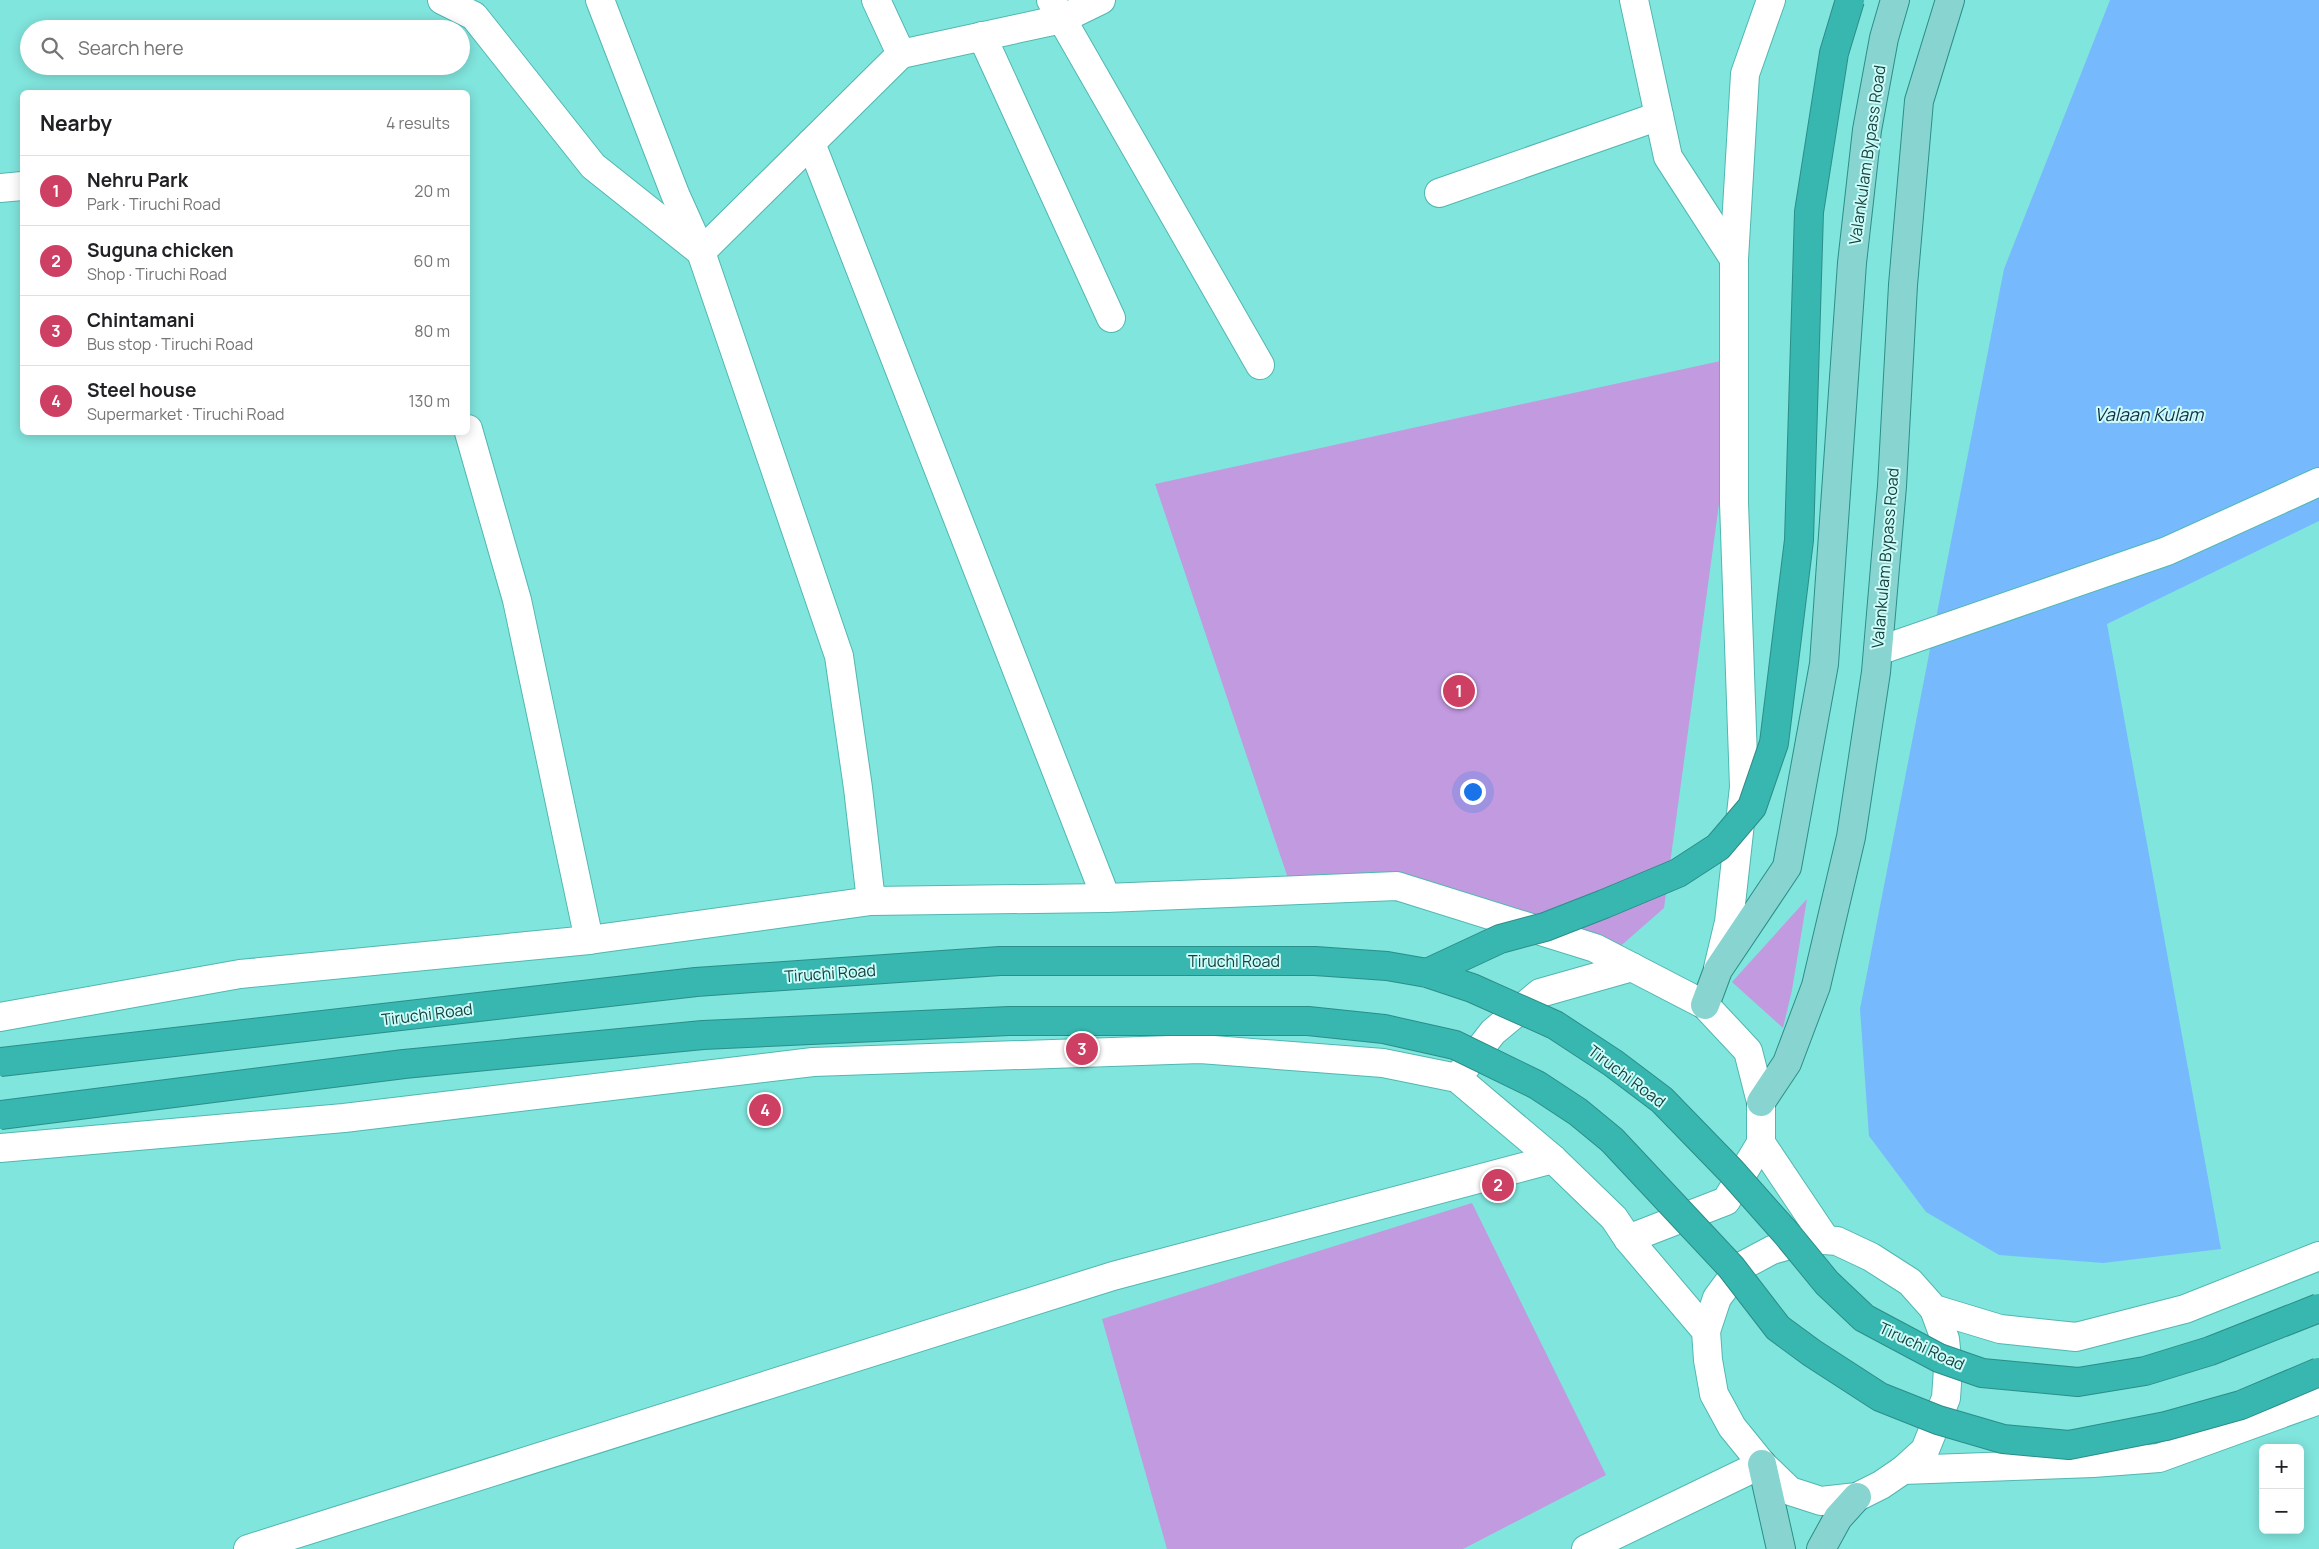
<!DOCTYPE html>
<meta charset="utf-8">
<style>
body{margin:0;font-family:Manrope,sans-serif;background:#f2f2f2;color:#202124}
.controls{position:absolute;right:15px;bottom:15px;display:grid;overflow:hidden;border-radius:8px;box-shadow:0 2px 12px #0003}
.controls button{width:45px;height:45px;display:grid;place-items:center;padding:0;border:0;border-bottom:1px solid #e0e0e0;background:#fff;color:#202124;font:25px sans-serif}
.you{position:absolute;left:1472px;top:791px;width:18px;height:18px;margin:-12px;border:4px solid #fff;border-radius:50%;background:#1a73e8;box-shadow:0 0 0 8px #1a73e833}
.badge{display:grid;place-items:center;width:32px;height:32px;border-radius:50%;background:#ce3f64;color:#fff;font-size:16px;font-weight:700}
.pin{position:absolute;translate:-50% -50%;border:2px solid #fff;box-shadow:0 1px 5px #0006}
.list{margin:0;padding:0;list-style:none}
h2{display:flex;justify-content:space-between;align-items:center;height:65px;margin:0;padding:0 20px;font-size:21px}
h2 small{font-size:16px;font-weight:400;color:#757577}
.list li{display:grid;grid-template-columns:32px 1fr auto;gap:15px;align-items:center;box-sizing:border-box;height:70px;padding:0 20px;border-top:1px solid #e0e0e0}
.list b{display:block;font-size:19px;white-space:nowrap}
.list p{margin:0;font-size:16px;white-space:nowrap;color:#757577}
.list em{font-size:16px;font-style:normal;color:#757577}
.icon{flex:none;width:28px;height:28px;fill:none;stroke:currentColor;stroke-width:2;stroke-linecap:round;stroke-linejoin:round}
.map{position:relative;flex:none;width:2319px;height:1549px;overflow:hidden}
.search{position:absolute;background:#fff;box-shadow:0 2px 12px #0003;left:20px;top:20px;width:450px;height:55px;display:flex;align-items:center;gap:12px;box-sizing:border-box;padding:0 18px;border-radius:28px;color:#757577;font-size:19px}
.panel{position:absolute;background:#fff;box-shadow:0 2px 12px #0003;left:20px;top:90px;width:450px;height:345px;border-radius:8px}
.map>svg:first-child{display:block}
.green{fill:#c19ae0}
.water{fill:#76bafd}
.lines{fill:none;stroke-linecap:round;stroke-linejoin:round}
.minor-casing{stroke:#51b7b1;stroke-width:30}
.major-casing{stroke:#2b8e88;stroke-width:30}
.minor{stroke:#fff;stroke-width:28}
.major{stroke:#87d4d0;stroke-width:28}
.highway-bridge-casing{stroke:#2b8e88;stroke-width:30;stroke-linecap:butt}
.highway-bridge{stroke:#37b7b0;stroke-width:28}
.labels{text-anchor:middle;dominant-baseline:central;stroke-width:4;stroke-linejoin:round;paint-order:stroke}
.street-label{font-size:16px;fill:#15413e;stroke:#cefcf8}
.water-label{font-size:18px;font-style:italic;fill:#132f4a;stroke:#cefcf8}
</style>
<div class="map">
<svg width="2319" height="1549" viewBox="0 0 2319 1549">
<rect width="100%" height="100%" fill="#80e5dd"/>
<g class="green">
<polygon points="1739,357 1664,908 1608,957 1516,925 1384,899 1296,902 1155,484"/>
<polygon points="1807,899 1792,990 1783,1028 1732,982"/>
<polygon points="1472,1203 1606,1475 1463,1549 1167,1549 1102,1319"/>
</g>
<polygon class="water" points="2110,0 2319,0 2319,521 2107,624 2221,1249 2103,1263 1999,1255 1926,1212 1869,1136 1860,1009 2004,269"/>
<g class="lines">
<defs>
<g id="minor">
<polyline points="442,0 474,16 593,166 701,252 901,54 1062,19 1101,0"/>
<polyline points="600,0 675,194 701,252 839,656 858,788 871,901"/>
<polyline points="876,0 901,54"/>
<polyline points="1051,0 1260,365"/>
<polyline points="1634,0 1668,157 1734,259 1734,503 1744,787 1729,922 1718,968"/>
<polyline points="982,36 1111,318"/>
<polyline points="811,143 1106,898"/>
<polyline points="0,188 22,186"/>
<polyline points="1439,193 1659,116"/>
<polyline points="1734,259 1745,74 1771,0"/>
<polyline points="468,429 517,600 589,940"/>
<polyline points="1878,651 2167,551 2319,482"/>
<polyline points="0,1017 240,974 589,940 871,901 1106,898 1397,886 1595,948 1705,1005 1748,1051 1761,1102 1761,1143 1726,1201 1628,1239"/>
<polyline points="1461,1073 1493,1032 1540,993 1632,967"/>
<polyline points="1761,1143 1826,1240"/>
<polyline points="0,1148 344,1118 813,1062 1200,1049 1383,1063 1457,1078 1553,1159 1614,1218 1628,1239 1706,1331 1708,1360 1714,1394 1732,1427 1762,1464 1790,1491 1821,1501 1857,1497 1881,1485 1903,1470 2093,1463 2159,1458 2319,1400"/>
<polyline points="1706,1331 1717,1298 1740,1267 1772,1250 1811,1239 1837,1241 1871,1257 1910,1282 1934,1309 2000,1329 2076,1337 2185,1309 2319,1256"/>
<polyline points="1903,1470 1925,1450 1946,1398 1948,1369 1945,1339 1934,1309"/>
<polyline points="248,1549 1113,1276 1553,1159"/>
<polyline points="1586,1549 1762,1464"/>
</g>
<g id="major">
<polyline points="1705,1005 1718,970 1787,867 1824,664 1852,263 1867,130 1884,38 1895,0"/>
<polyline points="1761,1102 1787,1063 1816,986 1851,837 1876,672 1892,486 1903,285 1919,101 1950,0"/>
<polyline points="1762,1464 1781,1549"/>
<polyline points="1821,1549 1838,1518 1857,1497"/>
</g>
</defs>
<use href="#minor" class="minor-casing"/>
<use href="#major" class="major-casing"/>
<use href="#minor" class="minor"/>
<use href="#major" class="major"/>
<defs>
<g id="highway-bridge">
<polyline points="1427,973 1500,939 1545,927 1604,904 1678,873 1718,847 1752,807 1774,743 1799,540 1809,212 1834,53 1850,0"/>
<polyline points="0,1062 696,982 1000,961 1315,961 1387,966 1427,973 1472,988 1555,1025 1613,1063 1662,1100 1731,1171 1786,1233 1827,1283 1864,1318 1939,1358 1982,1373 2078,1382 2145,1371 2210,1351 2319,1308"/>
<polyline points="0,1115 404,1064 703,1035 1009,1021 1308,1021 1384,1029 1455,1045 1537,1085 1578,1112 1612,1140 1731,1267 1778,1328 1812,1353 1880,1397 1938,1420 2003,1439 2069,1445 2166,1426 2241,1405 2319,1372"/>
</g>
</defs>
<use href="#highway-bridge" class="highway-bridge-casing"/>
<use href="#highway-bridge" class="highway-bridge"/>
</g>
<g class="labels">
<g class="street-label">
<text transform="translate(1867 155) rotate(-82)">Valankulam Bypass Road</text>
<text transform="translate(1885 558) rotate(-85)">Valankulam Bypass Road</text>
<text x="1234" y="961">Tiruchi Road</text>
<text transform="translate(830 973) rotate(-4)">Tiruchi Road</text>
<text transform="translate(427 1014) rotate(-7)">Tiruchi Road</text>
<text transform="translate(1627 1076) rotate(37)">Tiruchi Road</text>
<text transform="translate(1922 1346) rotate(25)">Tiruchi Road</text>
</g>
<g class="water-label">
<text x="2149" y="414">Valaan Kulam</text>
</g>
</g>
</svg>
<div class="controls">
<button>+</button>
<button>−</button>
</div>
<div class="you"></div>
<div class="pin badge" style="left:1459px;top:691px">1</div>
<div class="pin badge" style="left:1498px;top:1185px">2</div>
<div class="pin badge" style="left:1082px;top:1049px">3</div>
<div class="pin badge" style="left:765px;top:1110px">4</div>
<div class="search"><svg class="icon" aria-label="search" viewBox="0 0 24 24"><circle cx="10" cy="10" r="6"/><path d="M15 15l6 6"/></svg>Search here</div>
<section class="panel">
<h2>Nearby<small>4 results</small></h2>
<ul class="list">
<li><span class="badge">1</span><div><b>Nehru Park</b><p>Park · Tiruchi Road</p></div><em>20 m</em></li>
<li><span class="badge">2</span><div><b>Suguna chicken</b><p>Shop · Tiruchi Road</p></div><em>60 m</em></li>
<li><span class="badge">3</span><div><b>Chintamani</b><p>Bus stop · Tiruchi Road</p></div><em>80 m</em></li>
<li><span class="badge">4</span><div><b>Steel house</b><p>Supermarket · Tiruchi Road</p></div><em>130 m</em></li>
</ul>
</section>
</div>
